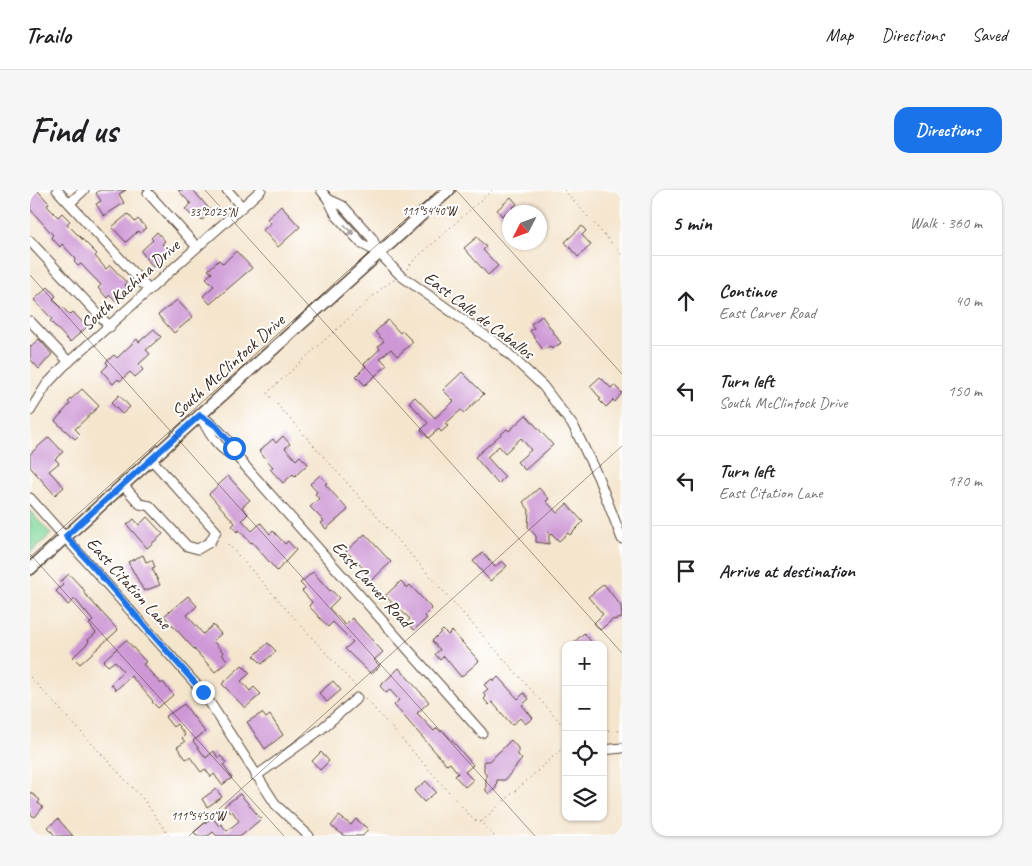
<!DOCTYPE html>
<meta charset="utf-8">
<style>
body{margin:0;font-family:Caveat,sans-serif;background:#f6f6f6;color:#202124}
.controls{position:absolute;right:15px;bottom:15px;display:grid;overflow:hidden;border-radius:10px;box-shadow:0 1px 4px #0004}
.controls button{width:45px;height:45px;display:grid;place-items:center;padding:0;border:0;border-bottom:1px solid #e0e0e0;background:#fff;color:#202124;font:25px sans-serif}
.compass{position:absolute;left:472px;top:15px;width:45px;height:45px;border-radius:50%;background:#fff;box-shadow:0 1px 4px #0004;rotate:228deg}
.stop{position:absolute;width:15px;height:15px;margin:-11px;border:4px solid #1a73e8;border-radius:50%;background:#fff}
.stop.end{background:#1a73e8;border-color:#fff;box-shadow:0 1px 5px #0008}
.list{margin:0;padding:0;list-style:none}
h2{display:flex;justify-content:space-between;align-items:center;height:65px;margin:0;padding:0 20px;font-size:21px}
h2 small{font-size:16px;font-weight:400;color:#757577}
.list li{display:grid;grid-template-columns:32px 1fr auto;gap:15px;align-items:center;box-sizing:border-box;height:90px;padding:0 20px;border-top:1px solid #e0e0e0}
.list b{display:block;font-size:19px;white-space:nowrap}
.list p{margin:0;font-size:16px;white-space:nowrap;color:#757577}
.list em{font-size:16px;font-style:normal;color:#757577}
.icon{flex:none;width:28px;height:28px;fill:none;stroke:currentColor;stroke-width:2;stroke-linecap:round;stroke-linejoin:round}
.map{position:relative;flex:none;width:592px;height:646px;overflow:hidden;border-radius:15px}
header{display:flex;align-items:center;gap:30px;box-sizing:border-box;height:70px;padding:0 25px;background:#fff;border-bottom:1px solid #e0e0e0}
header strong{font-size:24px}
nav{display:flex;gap:28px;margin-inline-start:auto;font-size:18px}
.intro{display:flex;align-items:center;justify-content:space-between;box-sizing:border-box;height:120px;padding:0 30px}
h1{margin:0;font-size:35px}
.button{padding:12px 22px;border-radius:15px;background:#1a73e8;color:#fff;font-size:18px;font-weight:700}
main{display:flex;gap:30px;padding:0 30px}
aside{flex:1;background:#fff;border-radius:15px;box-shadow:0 1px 4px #0004}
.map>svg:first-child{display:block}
.green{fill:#83d89b;stroke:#5f815c}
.building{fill:#cd98d5}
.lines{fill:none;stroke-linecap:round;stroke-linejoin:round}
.minor-casing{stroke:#574638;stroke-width:11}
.major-casing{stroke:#574638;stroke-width:14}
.path{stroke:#574638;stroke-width:1;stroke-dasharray:1 4;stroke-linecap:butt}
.minor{stroke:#fff;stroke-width:9}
.major{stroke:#fff;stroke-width:11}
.oneway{fill:#a79f9a}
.route{stroke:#1a73e8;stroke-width:6}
.ticks{fill:none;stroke:#3b2a1e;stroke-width:1;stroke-opacity:0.45}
.labels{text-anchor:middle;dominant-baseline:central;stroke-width:4;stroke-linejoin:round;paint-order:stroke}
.street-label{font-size:18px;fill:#3b2a1e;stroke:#fff}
.ticks-label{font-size:12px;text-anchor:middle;fill:#3b2a1e;stroke:#fff;stroke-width:4;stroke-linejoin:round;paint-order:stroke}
</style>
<header>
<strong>Trailo</strong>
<nav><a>Map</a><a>Directions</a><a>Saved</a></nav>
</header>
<div class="intro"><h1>Find us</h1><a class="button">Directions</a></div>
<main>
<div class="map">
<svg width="592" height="646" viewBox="0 0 592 646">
<rect width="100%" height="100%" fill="#fff"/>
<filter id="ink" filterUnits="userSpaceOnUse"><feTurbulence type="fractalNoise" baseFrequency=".02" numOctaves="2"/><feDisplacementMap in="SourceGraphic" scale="10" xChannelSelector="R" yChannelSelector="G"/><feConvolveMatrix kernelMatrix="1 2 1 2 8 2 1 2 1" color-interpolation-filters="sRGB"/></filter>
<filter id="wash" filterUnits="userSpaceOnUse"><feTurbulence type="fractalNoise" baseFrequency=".0096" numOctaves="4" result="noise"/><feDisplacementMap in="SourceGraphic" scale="20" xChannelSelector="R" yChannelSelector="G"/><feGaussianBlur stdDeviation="1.12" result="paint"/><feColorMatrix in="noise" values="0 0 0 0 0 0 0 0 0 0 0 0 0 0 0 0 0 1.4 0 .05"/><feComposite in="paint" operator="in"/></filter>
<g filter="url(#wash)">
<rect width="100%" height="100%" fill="#f4e5cd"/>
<polygon class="green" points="0,321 21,344 0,363"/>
<g id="blocks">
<g class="building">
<polygon points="7,0 19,13 17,16 28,27 32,23 40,31 37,34 67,64 65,66 76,79 80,75 97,93 95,95 98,99 86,111 80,105 77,108 68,98 71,95 51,74 48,76 44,72 46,69 32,54 30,57 21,47 23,45 0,19 0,7"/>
<polygon points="70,0 96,0 89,4 94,13 74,26 66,14 71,11 66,3"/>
<polygon points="148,0 163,0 182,22 172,30 168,25 164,28 155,19 161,14"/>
<polygon points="481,7 487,14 482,18 486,22 477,22 472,26 467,20"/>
<polygon points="251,16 270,37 248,57 233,40 241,33 237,29"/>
<polygon points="98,24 105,32 108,29 116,38 110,43 108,41 96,52 82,37"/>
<polygon points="552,36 556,41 552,45 561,55 548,67 535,52"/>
<polygon points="127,42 135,51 132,54 140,62 123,77 111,61 123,50 121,48"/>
<polygon points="447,47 456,57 453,60 468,76 458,85 434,58"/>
<polygon points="206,61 222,78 180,114 173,106 184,96 176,88 182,83 178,80 189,70 193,74"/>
<polygon points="18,97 26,106 23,109 32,119 33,118 40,125 43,122 57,137 40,152 20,131 22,129 4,110"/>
<polygon points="147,110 163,127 144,143 128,125"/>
<polygon points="512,126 531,153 522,159 520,156 513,160 500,141 504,138 501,134"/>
<polygon points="358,130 370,143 372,141 383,152 367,166 361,159 350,168 357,175 335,195 326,186 336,176 334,174 350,159 348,156 354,151 345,142"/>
<polygon points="124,139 131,147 116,160 120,164 109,174 113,180 105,187 100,182 90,191 88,189 83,194 72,181 78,175 76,172 84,165 87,168 107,149 109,152"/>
<polygon points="9,149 22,164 9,179 0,169 0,157"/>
<polygon points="432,182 454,204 434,223 431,220 415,234 418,236 411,242 409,239 398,248 391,240 398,233 379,212 385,207 405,228 424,211 413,200"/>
<polygon points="570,187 581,198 584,195 592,203 585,212 583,210 576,217 569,210 571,209 560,196"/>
<polygon points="52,199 69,216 45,239 50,244 45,249 25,231 40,214 38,212"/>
<polygon points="89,205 100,217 92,224 81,213"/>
<polygon points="496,225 523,255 495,280 487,272 501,260 491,248 475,263 469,256 457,267 475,287 468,294 445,267 477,239 479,241"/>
<polygon points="253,246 260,254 255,258 266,270 270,266 278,274 265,286 263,284 253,293 240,279 243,277 229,261 243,249 246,253"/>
<polygon points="19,247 33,262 25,269 29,273 19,281 34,297 25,305 0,277 0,264"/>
<polygon points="290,285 297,293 295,294 318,320 296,339 291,333 294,331 280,317 289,309 285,304 287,302 280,294"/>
<polygon points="198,286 220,310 212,317 218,324 212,330 222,341 231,333 240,344 243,341 255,354 258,351 266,360 247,381 222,352 221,353 209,340 207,342 202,336 205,333 179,304"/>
<polygon points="509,298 519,309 516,311 527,323 537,314 553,332 540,345 538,343 529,351 519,341 519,354 506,352 506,346 498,337 499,320 493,312"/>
<polygon points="117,327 133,344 117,358 97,335 104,329 109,335"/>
<polygon points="335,344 361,372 341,391 332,382 335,380 316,361"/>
<polygon points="453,363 465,377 472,371 477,376 460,391 443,371"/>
<polygon points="113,365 116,372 122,370 125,377 122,378 130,395 114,401 98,372"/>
<polygon points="283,382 300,401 301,400 309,408 299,418 315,435 322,428 353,462 344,470 350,476 341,484 315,459 323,452 303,432 298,437 279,416 282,412 272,401 275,398 270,393"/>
<polygon points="39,384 55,401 53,402 88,440 50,474 43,467 59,452 58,450 66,443 59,434 63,431 45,409 38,415 26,401 33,395 30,392"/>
<polygon points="371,391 377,398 380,395 402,419 395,426 397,428 384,440 377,432 380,429 355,406"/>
<polygon points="574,394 591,416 592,428 582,430 570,440 564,433 573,424 558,407"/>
<polygon points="158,406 167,416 157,425 173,444 183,435 191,444 183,451 194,463 192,464 198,471 185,482 134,426"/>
<polygon points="413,440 418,445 422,441 449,471 431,487 414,466 410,470 405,464 410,460 402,451"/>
<polygon points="554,443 564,455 541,455"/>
<polygon points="96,450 116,472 113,474 131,494 133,492 143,505 128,518 122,512 123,511 101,486 86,500 81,494 93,481 85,471 78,476 73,471"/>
<polygon points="238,453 246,461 232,474 224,466"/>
<polygon points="212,475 220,483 211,491 220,501 224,497 231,504 215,518 192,494"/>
<polygon points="369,478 399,512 387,523 404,541 407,538 411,542 413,540 443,575 435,582 443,590 435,597 425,586 428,583 420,573 417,575 364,515 369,510 360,500 356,503 350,496"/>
<polygon points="468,487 488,509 494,503 499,509 492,515 503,528 495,534 490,528 482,535 462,512 459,515 454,509 456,507 453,503 458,499 454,495 462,489 464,491"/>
<polygon points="303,491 311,500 297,512 289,503"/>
<polygon points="154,514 175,542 163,551 176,568 184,561 188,568 191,566 196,573 193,575 202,588 192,595 184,584 181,587 175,579 171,582 160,567 156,569 147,557 155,552 152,548 155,545 147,534 143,537 135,527"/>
<polygon points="232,523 236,528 240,525 253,545 235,559 217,532"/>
<polygon points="481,550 488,558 488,565 492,569 475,590 467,590 466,598 459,604 456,601 456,584 454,581 454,571 460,571"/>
<polygon points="291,562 299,571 290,580 282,571"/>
<polygon points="396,591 406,602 394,612 384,601"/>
<polygon points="186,599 192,607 177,617 172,609"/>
<polygon points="0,602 10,610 8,613 13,617 5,627 0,624"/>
<polygon points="210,604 231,629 211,646 187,646 183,642 178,646 167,646 164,642 182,627 189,636 191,634 197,641 209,631 202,621 200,623 194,616"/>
<polygon points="309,626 321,635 326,629 338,639 333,646 315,646 301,636"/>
<polygon points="28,629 43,646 25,646 18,637"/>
</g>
</g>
</g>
<g filter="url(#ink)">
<use href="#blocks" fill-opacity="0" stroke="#574638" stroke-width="1"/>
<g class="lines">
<defs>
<g id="minor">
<polyline points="27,0 119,100"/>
<polyline points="197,0 212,17"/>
<polyline points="291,0 298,9 306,25 332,54 349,63"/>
<polyline points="118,3 167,57"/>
<polyline points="298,9 313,16 342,48 349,63 370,85 470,156 513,196 544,237 568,287 592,349"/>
<polyline points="40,13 54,0"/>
<polyline points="0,51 80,137"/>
<polyline points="0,131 39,172"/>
<polyline points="0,221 17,194 33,177 231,0"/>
<path d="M 170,225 C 185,236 201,249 208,268 L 452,543"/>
<path d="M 171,227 C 179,244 189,261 208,268"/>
<polyline points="93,295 110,314 120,316 157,356 168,359 180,352 186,341 121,269"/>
<polyline points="0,308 173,502 246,615 279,646"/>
<polyline points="573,560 592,558"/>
<polyline points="226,586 290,540 327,508"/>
</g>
<polyline id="major" points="0,379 419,0"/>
</defs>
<use href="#minor" class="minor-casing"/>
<use href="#major" class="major-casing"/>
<g class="path">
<polyline points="534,0 592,65"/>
<polyline points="377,79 382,72 462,0"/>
<polyline points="364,90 353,97 237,203 536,539"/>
<polyline points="198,354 328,499"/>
<polyline points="0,487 114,610 139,646"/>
<polyline points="335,508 444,630 451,632"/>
<polyline points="573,540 592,541"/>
<polyline points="464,646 451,632 536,555"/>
</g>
<use href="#minor" class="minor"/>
<use href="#major" class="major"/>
</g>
<defs><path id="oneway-solid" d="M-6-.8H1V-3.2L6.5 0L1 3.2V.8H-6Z" transform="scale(1.25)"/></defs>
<use class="oneway" href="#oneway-solid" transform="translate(319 40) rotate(48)"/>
</g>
<g class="lines" filter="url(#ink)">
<polyline class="route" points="173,502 36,346 170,225 186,236 204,258"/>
</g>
<path class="ticks" d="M 175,0 L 592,463M 426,0 L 592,184M 0,85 L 505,646M 0,364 L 254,646M 0,367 L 408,0M 0,643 L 3,646M 159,646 L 592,256"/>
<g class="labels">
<g class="street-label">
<text transform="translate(100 95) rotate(-42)">South Kachina Drive</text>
<text transform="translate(449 125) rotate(37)">East Calle de Caballos</text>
<text transform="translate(198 176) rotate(-42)">South McClintock Drive</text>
<text transform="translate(99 393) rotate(48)">East Citation Lane</text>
<text transform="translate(342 394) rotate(48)">East Carver Road</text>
</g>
</g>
<g class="ticks-label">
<text x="399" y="25">111°54'40"W</text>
<text x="183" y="26">33°20'25"N</text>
<text x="168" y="630">111°54'50"W</text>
</g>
</svg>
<div class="controls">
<button>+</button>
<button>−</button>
<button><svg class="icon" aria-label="locate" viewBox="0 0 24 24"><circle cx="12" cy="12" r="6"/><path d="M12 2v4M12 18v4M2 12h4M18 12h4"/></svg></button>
<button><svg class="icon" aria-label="layers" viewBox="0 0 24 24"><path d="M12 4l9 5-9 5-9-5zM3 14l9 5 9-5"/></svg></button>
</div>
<svg class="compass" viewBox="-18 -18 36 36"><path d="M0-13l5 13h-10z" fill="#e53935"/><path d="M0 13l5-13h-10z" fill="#757577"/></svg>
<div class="stop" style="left:204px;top:258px"></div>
<div class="stop end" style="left:173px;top:502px"></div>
</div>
<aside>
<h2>5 min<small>Walk · 360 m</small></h2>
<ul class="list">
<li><svg class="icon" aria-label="ahead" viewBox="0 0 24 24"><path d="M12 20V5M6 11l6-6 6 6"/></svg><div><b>Continue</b><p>East Carver Road</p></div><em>40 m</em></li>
<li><svg class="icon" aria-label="left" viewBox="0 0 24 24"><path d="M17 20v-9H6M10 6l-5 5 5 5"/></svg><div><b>Turn left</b><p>South McClintock Drive</p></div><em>150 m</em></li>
<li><svg class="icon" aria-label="left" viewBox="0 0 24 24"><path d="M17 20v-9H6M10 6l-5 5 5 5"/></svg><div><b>Turn left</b><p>East Citation Lane</p></div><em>170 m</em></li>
<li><svg class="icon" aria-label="arrive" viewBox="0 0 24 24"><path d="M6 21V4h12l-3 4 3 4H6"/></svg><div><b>Arrive at destination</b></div></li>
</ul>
</aside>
</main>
